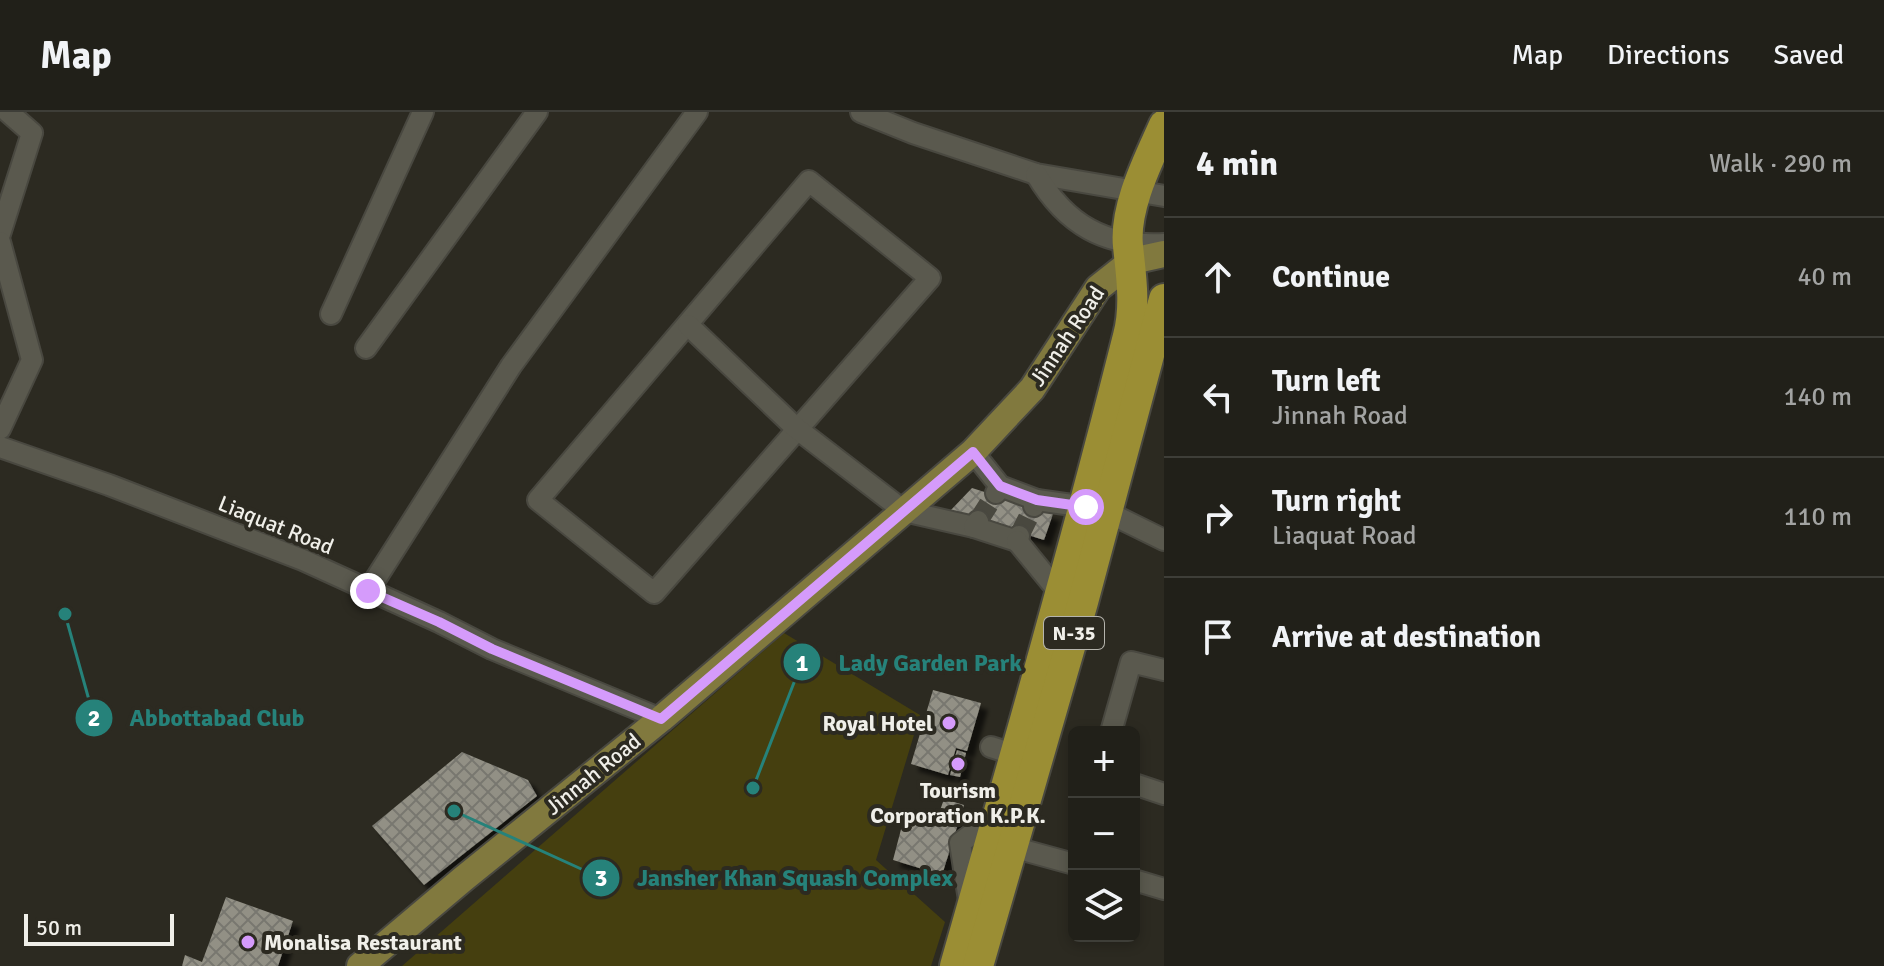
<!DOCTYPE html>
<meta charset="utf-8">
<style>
body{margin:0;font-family:Signika,sans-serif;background:#2d2d26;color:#f1f3f6}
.controls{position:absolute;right:24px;bottom:24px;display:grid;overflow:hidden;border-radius:12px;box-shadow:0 4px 12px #0003}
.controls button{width:72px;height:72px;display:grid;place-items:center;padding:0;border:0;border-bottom:2px solid #3e3e38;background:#212019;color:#f1f3f6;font:40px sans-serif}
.scale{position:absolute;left:24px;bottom:20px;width:150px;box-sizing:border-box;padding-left:8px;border:4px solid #f0efe9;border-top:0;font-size:22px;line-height:28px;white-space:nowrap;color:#f0efe9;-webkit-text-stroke:6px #2c2a21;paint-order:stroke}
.stop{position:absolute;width:24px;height:24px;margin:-18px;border:6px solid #d59bfb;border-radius:50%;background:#fff}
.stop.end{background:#d59bfb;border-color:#fff;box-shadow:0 2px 8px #0008}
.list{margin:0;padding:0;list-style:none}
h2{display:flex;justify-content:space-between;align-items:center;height:104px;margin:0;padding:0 32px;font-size:34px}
h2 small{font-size:26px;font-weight:400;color:#a2a3a2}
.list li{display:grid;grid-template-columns:52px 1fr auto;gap:24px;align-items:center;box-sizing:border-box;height:120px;padding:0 32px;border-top:2px solid #3e3e38}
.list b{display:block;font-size:30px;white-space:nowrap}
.list p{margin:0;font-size:26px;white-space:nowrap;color:#a2a3a2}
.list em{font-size:26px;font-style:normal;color:#a2a3a2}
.icon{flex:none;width:44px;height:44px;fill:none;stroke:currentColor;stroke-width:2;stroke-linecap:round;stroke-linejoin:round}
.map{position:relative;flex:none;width:1164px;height:854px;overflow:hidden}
header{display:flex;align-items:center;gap:48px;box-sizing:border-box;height:112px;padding:0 40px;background:#212019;border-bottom:2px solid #3e3e38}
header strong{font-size:38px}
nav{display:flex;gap:44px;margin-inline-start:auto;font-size:28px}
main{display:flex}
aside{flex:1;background:#212019}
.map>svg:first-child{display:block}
.park{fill:#453f0f}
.building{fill:url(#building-cross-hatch);filter:url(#shadow)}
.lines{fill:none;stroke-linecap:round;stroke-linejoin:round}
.minor-tunnel{stroke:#49483f;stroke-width:20;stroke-dasharray:20 10;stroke-linecap:butt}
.minor-casing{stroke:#494840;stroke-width:24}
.major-casing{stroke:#494840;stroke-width:30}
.highway-casing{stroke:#494840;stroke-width:34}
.minor{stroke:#5a594e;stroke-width:20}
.major{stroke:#81793e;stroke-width:26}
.highway{stroke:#9b8e34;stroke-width:30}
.route{stroke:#d59bfb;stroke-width:10}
.poi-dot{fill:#d59bfb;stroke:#2c2a21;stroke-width:3}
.labels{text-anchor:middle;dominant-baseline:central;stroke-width:8;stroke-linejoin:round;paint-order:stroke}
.shield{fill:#2c2a21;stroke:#b5b4ad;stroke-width:2}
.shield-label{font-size:20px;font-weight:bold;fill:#f0efe9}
.street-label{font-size:22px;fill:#f0efe9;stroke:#2c2a21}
.poi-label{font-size:22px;font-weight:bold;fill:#f0efe9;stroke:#2c2a21;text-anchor:end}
.leader{fill:none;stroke:#26827a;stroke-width:3}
.callout-dot{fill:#26827a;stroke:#2c2a21;stroke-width:3}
.mark-label{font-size:24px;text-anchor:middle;font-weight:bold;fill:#fff}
.callout-label{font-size:24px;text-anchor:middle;font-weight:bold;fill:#26827a;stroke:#2c2a21;stroke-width:8;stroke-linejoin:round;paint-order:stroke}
</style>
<header>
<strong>Map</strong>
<nav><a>Map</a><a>Directions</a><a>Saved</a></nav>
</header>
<main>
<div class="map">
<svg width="1164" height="854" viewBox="0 0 1164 854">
<defs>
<pattern id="building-cross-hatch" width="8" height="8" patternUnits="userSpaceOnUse" patternTransform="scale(2)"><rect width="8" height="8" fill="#929085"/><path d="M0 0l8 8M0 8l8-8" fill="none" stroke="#78776f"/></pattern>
<filter id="shadow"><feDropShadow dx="7" dy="7" stdDeviation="2" flood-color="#0009"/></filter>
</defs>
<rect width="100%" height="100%" fill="#2c2a21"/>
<polygon class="park" points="784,521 920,603 876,748 945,810 931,854 402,854"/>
<g class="building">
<polygon points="972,376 1053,402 1044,428 950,399"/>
<polygon points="933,578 981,591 967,639 956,636 948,663 911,652"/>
<polygon points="957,638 966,641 960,665 950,663"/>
<polygon points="462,640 528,668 537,684 424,773 372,714"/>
<polygon points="944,687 964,693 942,763 893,748 905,702 936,710"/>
<polygon points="226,785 293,809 278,854 182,854 185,843 202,850"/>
</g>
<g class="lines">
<g class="minor-tunnel">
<polyline points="978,409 996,381"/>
<polyline points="1019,424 1034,394"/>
</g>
<defs>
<g id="minor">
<polyline points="861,0 913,21 1036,62 1164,84"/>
<path d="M 1036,62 C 1066,113 1105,135 1164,132"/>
<polygon points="809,69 930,166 654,481 538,388"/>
<polyline points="0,122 32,21 8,0"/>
<polyline points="0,130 32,248 0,317"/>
<polyline points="331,202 423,0"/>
<polyline points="688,213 796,316 904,399 974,415"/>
<polyline points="366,236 537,0"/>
<polyline points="0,335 109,373 303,448 439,510 492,537 661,607"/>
<polyline points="973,340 1000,374"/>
<polyline points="996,381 1000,374 1037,388 1034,394"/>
<polyline points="1037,388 1086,395"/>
<polyline points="1107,400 1164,428"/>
<polyline points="978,409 974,415 1017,429 1019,424"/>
<polyline points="1017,429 1062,484"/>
<polyline points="368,479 511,254 697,0"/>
<polyline points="1111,620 1131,550 1164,558"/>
<polyline points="991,635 1016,643"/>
<polyline points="1134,672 1164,682"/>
<polyline points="1012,735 1074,752"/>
<polyline points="1134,768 1164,777"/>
<polyline points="969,788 960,731 997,703"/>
</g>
<polyline id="major" points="360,854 463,767 661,607 973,340 1032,277 1098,176 1132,149 1164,142"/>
<g id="highway">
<path d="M 955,854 C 1015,644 1075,435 1128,224 C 1136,194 1131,163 1128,134 C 1124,95 1149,47 1164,13"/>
<polyline points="978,854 1083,490 1164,187"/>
</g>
</defs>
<use href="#minor" class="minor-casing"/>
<use href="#major" class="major-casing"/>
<use href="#highway" class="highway-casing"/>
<use href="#minor" class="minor"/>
<use href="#major" class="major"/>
<use href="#highway" class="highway"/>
</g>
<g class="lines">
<polyline class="route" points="368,479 439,510 492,537 661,607 973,340 1000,374 1037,388 1086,395"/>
</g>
<g class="poi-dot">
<circle cx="949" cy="611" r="8"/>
<circle cx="958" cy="652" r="8"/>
<circle cx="248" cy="830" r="8"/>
</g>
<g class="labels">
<rect class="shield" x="1044" y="505" width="60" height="32" rx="6"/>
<g class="shield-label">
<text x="1074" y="521">N-35</text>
</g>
<g class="street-label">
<text transform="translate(1067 224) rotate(-56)">Jinnah Road</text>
<text transform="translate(276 413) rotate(22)">Liaquat Road</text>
<text transform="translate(593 662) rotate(-39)">Jinnah Road</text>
</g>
<g class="poi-label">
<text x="933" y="611">Royal Hotel</text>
<text x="958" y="678" text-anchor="middle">Tourism<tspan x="958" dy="25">Corporation K.P.K.</tspan></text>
<text x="264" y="830" text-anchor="start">Monalisa Restaurant</text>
</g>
</g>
<path class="leader" d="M753 676L802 550M65 502L94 606M454 699L601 766"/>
<g class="callout-dot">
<circle cx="753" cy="676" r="8"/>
<circle cx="65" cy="502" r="8"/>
<circle cx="454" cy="699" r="8"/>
<circle cx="802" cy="550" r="20"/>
<circle cx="94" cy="606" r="20"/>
<circle cx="601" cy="766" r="20"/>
</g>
<g class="mark-label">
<text x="802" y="559">1</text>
<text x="94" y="614">2</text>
<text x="601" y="774">3</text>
</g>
<g class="callout-label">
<text x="930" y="559">Lady Garden Park</text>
<text x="217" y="614">Abbottabad Club</text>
<text x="795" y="774">Jansher Khan Squash Complex</text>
</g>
</svg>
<div class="controls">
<button>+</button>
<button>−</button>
<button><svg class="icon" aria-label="layers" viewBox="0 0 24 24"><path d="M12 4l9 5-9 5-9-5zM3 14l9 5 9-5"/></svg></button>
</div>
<div class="scale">50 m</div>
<div class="stop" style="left:1086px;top:395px"></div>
<div class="stop end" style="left:368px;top:479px"></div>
</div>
<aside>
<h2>4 min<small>Walk · 290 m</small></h2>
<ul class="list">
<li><svg class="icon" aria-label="ahead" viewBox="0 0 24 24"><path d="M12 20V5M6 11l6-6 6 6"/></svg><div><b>Continue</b></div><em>40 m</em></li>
<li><svg class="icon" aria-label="left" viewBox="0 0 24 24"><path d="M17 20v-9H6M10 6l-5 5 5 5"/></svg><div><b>Turn left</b><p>Jinnah Road</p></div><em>140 m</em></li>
<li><svg class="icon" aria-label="right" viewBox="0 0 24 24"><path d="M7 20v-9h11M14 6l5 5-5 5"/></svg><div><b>Turn right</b><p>Liaquat Road</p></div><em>110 m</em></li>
<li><svg class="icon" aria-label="arrive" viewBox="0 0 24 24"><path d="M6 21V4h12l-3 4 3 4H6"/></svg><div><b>Arrive at destination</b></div></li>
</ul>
</aside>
</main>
